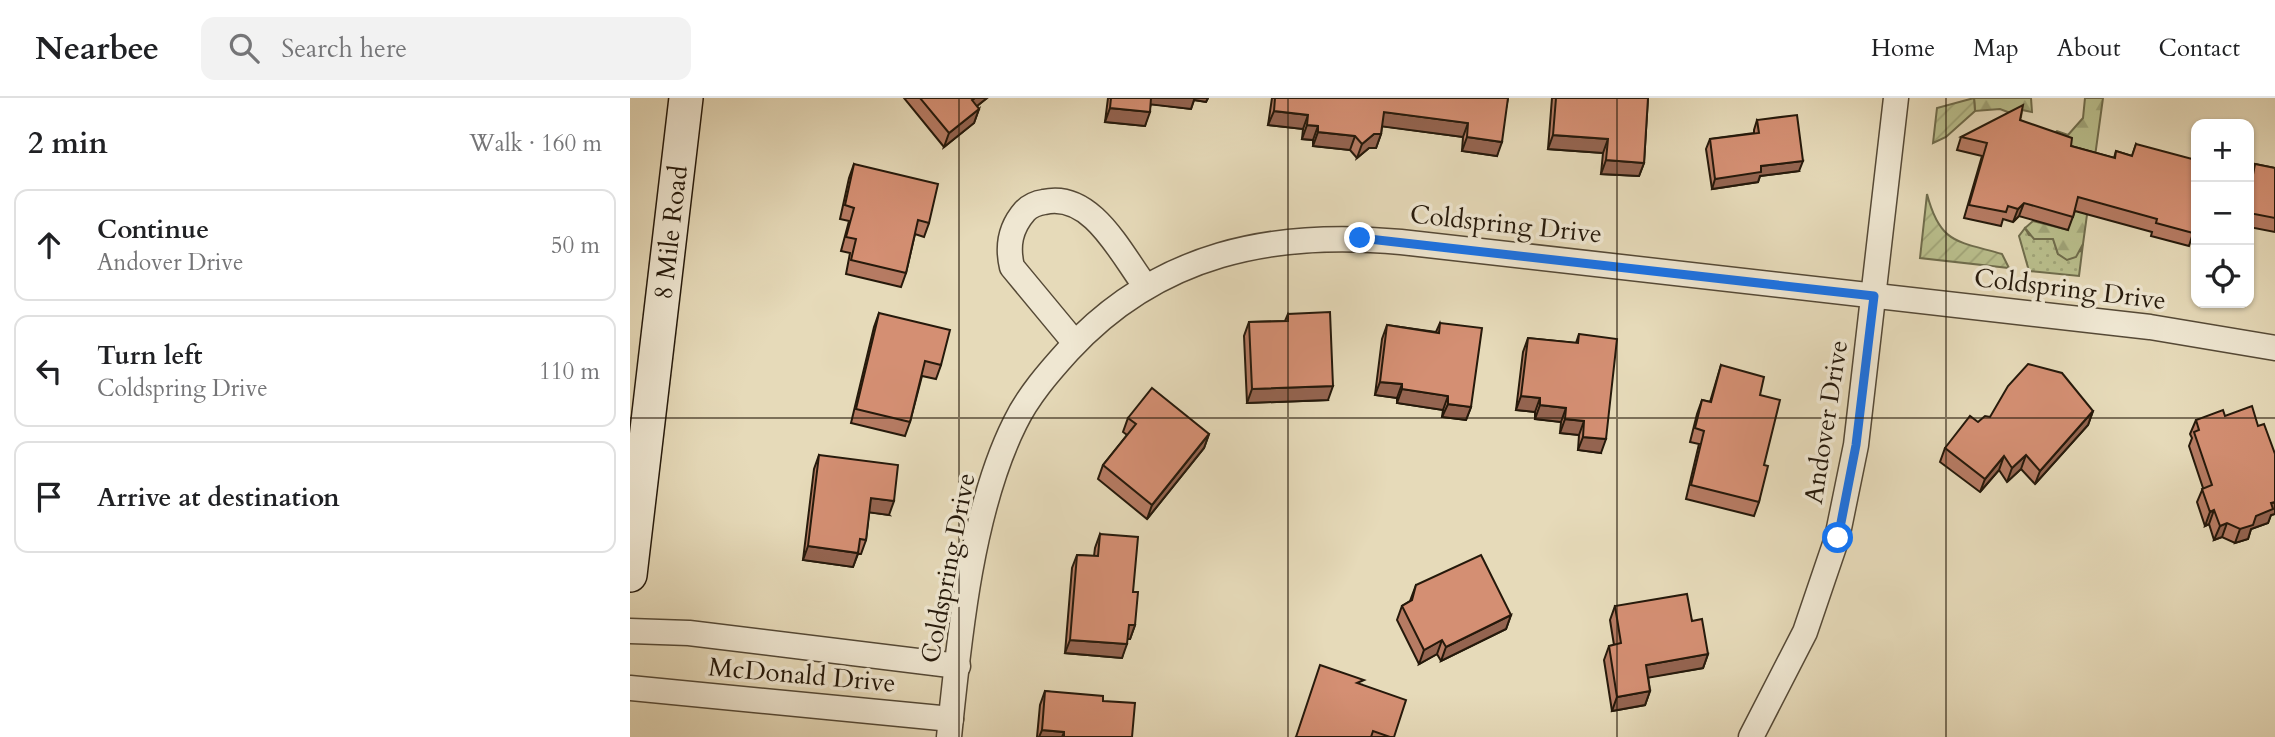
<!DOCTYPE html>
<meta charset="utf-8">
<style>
body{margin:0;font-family:Cardo,serif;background:#f2f2f2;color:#202124}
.controls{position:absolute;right:21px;top:21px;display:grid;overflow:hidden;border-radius:14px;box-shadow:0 2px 5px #0004}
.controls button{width:63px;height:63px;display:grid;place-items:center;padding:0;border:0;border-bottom:2px solid #e0e0e0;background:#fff;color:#202124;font:35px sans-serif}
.stop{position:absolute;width:21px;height:21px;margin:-16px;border:5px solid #1a73e8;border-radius:50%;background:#fff}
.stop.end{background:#1a73e8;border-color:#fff;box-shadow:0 2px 7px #0008}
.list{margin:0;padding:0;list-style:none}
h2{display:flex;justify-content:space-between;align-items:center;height:91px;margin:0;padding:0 28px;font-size:30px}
h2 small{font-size:23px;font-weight:400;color:#757577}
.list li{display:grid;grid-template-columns:46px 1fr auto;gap:21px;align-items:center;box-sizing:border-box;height:112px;margin:0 14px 14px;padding:0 14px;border:2px solid #e0e0e0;border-radius:14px}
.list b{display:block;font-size:26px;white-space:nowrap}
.list p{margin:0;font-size:23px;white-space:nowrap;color:#757577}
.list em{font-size:23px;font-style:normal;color:#757577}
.icon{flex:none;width:38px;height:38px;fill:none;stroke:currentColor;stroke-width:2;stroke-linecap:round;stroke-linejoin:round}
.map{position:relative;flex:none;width:1645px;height:639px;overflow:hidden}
header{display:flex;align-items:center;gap:42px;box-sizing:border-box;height:98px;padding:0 35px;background:#fff;border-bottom:2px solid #e0e0e0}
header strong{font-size:33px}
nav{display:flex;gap:38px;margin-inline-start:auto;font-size:24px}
.search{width:490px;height:63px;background:#f2f2f2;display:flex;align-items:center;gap:18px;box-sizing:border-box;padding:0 24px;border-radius:14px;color:#757577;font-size:26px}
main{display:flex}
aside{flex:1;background:#fff}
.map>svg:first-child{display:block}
.grass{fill:url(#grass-dots);stroke:#6f6c4c;stroke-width:2}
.forest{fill:url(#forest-firs);stroke:#6f6c4c;stroke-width:2}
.garden{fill:url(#garden-furrows);stroke:#6f6c4c;stroke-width:2}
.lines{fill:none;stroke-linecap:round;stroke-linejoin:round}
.minor-casing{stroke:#554936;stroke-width:27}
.secondary-casing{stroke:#25190b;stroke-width:36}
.minor{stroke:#efe7d2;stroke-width:24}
.secondary{stroke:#efe7d2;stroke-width:33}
.wall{fill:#b67b63;stroke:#25190b;stroke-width:2}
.shaded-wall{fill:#946450;stroke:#25190b;stroke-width:2}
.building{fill:#d48f73;stroke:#25190b;stroke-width:2}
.route{stroke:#1a73e8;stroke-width:9}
.grid{fill:none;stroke:#25190b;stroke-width:2;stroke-opacity:0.55}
.labels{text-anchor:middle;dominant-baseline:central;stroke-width:7;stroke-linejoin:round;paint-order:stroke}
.street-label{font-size:26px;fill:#25190b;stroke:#efe7d2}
</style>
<header>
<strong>Nearbee</strong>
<div class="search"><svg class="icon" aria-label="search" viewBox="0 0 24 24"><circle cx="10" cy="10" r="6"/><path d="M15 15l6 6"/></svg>Search here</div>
<nav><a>Home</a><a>Map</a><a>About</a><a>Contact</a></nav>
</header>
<main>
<aside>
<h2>2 min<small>Walk · 160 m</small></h2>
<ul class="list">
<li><svg class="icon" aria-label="ahead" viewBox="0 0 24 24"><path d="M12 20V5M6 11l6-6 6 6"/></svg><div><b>Continue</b><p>Andover Drive</p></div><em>50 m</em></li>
<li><svg class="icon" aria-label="left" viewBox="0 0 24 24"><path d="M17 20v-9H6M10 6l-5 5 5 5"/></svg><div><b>Turn left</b><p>Coldspring Drive</p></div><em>110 m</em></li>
<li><svg class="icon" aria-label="arrive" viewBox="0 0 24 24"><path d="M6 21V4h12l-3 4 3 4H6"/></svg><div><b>Arrive at destination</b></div></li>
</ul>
</aside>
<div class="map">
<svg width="1645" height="639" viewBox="0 0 1645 639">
<defs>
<pattern id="grass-dots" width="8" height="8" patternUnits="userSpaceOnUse" patternTransform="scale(1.75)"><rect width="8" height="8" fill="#b9be8c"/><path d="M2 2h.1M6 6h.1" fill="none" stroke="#9fa377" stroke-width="1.8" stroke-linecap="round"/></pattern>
<pattern id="forest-firs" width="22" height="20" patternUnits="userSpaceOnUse" patternTransform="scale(1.75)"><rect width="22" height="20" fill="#b9be8c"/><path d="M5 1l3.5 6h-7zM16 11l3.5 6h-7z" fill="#9fa377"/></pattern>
<pattern id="garden-furrows" width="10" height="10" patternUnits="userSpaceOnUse" patternTransform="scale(1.75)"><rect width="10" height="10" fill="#b9be8c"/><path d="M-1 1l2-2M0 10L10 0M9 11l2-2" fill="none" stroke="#9fa377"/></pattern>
</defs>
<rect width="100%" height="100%" fill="#e6dab9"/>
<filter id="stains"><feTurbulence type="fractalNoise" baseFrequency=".00286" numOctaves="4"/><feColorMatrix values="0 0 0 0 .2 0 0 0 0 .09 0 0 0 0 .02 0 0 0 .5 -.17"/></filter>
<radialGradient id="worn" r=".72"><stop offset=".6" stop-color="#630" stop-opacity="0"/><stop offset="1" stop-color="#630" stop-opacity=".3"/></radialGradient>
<polygon class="grass" points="1395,130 1399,137 1423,140 1428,156 1451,153 1453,146 1449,178 1399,173 1389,138"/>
<g class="forest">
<polygon points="1344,0 1401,0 1402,14 1392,12 1391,19 1370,11 1345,13"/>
<polygon points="1455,0 1473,0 1453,146 1446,159 1437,162 1428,156 1423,141 1404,141 1395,130 1403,123 1438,132 1423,36 1427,33 1438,37 1453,20"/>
</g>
<g class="garden">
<polygon points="1344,0 1345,13 1316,39 1303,45 1307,10"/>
<path d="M 1297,96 C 1310,146 1327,143 1372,156 L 1379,170 L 1290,160 Z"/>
</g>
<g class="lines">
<defs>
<g id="minor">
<path d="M 445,245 L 382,169 C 377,148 380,130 395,113 C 400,108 407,105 414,104 C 462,93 491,156 516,189"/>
<polyline points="0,533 59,535 328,568"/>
<polyline points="0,590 321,621"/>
<path d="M 319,639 C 329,541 341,413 385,325 C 398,298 419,274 438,253 C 528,155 643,132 771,144 L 1520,229 L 1645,250"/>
<polyline points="1121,639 1175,534 1207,440 1226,347 1266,0"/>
</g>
<g id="secondary">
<path id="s1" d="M 0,477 L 56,0"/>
</g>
</defs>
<use href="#minor" class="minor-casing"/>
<use href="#secondary" class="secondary-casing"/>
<use href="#minor" class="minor"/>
<use href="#secondary" class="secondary"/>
</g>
<g class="wall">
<polygon points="274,0 357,0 347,8 349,11 344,25 314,49"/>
<polygon points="478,0 578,0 576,4 564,2 561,11 521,6 515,28 475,24"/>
<polygon points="642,0 878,0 867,58 832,53 833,39 752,28 751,36 746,50 739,50 727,60 720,52 683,48 683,42 672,41 673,31 638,27"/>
<polygon points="922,0 1018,0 1014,65 1009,78 971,76 973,55 918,51"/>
<polygon points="1127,22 1169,73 1130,78 1128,84 1082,91 1076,51 1080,41 1124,35 1124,32"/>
<polygon points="1390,22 1441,48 1484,60 1486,53 1502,58 1506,46 1563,135 1559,148 1521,138 1522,134 1445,113 1438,132 1389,118 1383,124 1373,121 1371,128 1334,120 1352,58 1327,52 1331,39"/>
<polygon points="224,66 299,125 294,139 285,136 276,175 271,189 216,176 220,155 211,153 219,123 210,121 219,80"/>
<polygon points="1625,66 1645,70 1645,134 1619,129 1619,85"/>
<polygon points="249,215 311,267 306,281 292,278 280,324 275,338 221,325 244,229"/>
<polygon points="658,216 698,302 617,305 614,238 619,224 655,223"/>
<polygon points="810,225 841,309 836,322 812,319 813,312 767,305 767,300 745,297 752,241 757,227 806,234"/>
<polygon points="949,236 971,355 948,352 949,337 930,335 931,324 905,321 905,314 886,312 893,254 898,240 946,245"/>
<polygon points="1091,267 1130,297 1134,367 1129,404 1124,418 1056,401 1069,346 1060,344 1067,316 1072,302 1080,304"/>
<polygon points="1463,313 1458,327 1405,386 1391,371 1377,384 1369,372 1350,394 1310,364 1315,350 1348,324 1360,319"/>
<polygon points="1595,318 1628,328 1645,356 1645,416 1641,417 1638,425 1621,431 1618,441 1605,445 1592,439 1584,442 1579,426 1575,428 1567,404 1573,390 1559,348 1562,340 1560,336 1566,322"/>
<polygon points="498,320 579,336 574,350 517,421 468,381 473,367 497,337 493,334"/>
<polygon points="189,357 259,417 239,414 236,442 231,456 228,456 223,469 173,462 184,371"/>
<polygon points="470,436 503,494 505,527 500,541 497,541 492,560 435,555 442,470 447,457 464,458 465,450"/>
<polygon points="786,487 881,517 876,531 811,563 807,556 789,566 767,522 772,508 780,503"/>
<polygon points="985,508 1062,523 1078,556 1073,570 1018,579 1020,593 1015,607 982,613 974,562 979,548 984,547 980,522"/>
<polygon points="732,587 764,639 666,639"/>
<polygon points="415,593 473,603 502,639 407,639 410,607"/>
</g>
<g class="shaded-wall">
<polygon points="345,0 357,0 337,16 342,2"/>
<polygon points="519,0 578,0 576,4 564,2 561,11 517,6"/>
<polygon points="480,10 520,14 515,28 475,24"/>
<polygon points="349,11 344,25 314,49 319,35"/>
<polygon points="644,13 678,17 673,31 638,27"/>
<polygon points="754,14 838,25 833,39 749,28"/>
<polygon points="677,27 688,28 683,42 672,41"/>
<polygon points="688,34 725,38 720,52 683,48"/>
<polygon points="744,36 751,36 746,50 739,50 727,60 732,46"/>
<polygon points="923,37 978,41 973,55 918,51"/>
<polygon points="837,39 872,44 867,58 832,53"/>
<polygon points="976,62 1014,65 1009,78 971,76"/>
<polygon points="1173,63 1169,73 1130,78 1128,84 1082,91 1085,81 1131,68"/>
<polygon points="1394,105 1389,118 1383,124 1388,111"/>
<polygon points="750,284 772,286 767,300 745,297"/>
<polygon points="703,288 698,302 617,305 622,291"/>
<polygon points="772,291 818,298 813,312 767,305"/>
<polygon points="891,298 910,300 905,314 886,312"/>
<polygon points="818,306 841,309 836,322 812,319"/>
<polygon points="910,307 936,310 931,324 905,321"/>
<polygon points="1463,313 1458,327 1405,386 1410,373"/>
<polygon points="935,321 954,323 949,337 930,335"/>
<polygon points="579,336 574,350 517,421 522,407"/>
<polygon points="953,339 976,341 971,355 948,352"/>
<polygon points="1396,357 1391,371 1377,384 1382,370"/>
<polygon points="1374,358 1369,372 1350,394 1355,381"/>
<polygon points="241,400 264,403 259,417 236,414"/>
<polygon points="1645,404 1645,416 1641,417 1638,425 1621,431 1618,441 1605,445 1610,431 1641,405"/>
<polygon points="1584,412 1579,426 1575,428 1580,414"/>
<polygon points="1597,425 1592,439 1584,442 1590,428"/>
<polygon points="178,448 228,455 223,469 173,462"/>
<polygon points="881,517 876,531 811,563 816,549"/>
<polygon points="499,527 505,527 500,541 494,541"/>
<polygon points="440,542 497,546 492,560 435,555"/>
<polygon points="812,542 807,556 789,566 794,552"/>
<polygon points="1078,556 1073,570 1011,581 1016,567"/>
<polygon points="1020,593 1015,607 982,613 987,599"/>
<polygon points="412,632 434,634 432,639 409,639"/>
</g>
<g class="building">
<polygon points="290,0 345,0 342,2 349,11 319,35"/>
<polygon points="481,0 521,0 520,14 480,10"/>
<polygon points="645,0 878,0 872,44 837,39 838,25 754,14 751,36 744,36 732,46 725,38 688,34 688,28 677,27 678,17 644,13"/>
<polygon points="926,0 1018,0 1014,65 976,62 978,41 923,37"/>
<polygon points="1393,7 1390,22 1442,40 1441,48 1485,60 1486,53 1502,58 1506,46 1566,62 1566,125 1563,135 1526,125 1527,121 1448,99 1443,119 1394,105 1388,111 1378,108 1376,114 1339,107 1357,45 1331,39"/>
<polygon points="1167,17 1173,63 1131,68 1131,74 1085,81 1080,41 1129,35 1127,22"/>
<polygon points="224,66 308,86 299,125 288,122 276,175 221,162 226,141 216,139 224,110 215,107"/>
<polygon points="1625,66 1645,70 1645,120 1619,115 1619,98"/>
<polygon points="700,214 703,288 622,291 619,224 658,223 658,216"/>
<polygon points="249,215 320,232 311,267 295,263 280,324 226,311"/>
<polygon points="810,225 852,230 841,309 818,306 818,298 772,291 772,286 750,284 757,227 809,235"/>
<polygon points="949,236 987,241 976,341 953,339 954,323 935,321 936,310 910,307 910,300 891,298 898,240 948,245"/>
<polygon points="1398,266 1432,275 1463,313 1410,373 1396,357 1382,370 1374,358 1355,381 1315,350 1340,318 1348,324 1355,318 1360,319 1378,288"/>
<polygon points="1091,267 1134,279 1130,297 1150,302 1134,367 1138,368 1129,404 1061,387 1074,333 1065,330 1072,302 1081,304"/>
<polygon points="522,290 579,336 522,407 473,367 506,326 498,320"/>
<polygon points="1622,308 1628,328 1634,326 1645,356 1645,404 1641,405 1643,411 1626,418 1623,427 1610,431 1597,425 1590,428 1584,412 1580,414 1572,391 1582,387 1564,334 1569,332 1566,322 1593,312 1595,318"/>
<polygon points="189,357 268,367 264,403 241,400 236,442 230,441 228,455 178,448"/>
<polygon points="470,436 508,439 503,494 508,494 505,527 499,527 497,546 440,542 447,457 468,458"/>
<polygon points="851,457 881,517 816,549 812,542 794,552 772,508 782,502 786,487"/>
<polygon points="1057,496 1062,523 1072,521 1078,556 1016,567 1020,593 987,599 979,548 991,545 985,508"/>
<polygon points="690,567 734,582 727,585 776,602 764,639 760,639 743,633 741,639 666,639"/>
<polygon points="415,593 473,598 473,603 505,605 502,639 434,639 434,634 412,632"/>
</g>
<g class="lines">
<polyline class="route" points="730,140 1244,198 1226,347 1208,440"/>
</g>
<path class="grid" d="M 329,0 L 329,639M 658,0 L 658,639M 987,0 L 987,639M 1316,0 L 1316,639M 0,320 L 1645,320"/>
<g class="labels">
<g class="street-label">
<text transform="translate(876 126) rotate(6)">Coldspring Drive</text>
<text stroke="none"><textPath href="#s1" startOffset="345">8 Mile Road</textPath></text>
<text transform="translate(1440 191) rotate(7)">Coldspring Drive</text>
<text transform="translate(1196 324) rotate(-81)">Andover Drive</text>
<text transform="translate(318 470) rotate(-79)">Coldspring Drive</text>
<text transform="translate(172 577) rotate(5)">McDonald Drive</text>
</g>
</g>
<rect width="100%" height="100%" filter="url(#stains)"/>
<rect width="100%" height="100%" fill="url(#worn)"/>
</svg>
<div class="controls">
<button>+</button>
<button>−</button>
<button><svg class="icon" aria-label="locate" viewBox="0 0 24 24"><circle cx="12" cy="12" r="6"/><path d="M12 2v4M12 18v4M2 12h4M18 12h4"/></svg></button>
</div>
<div class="stop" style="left:1208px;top:440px"></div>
<div class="stop end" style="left:730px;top:140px"></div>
</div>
</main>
